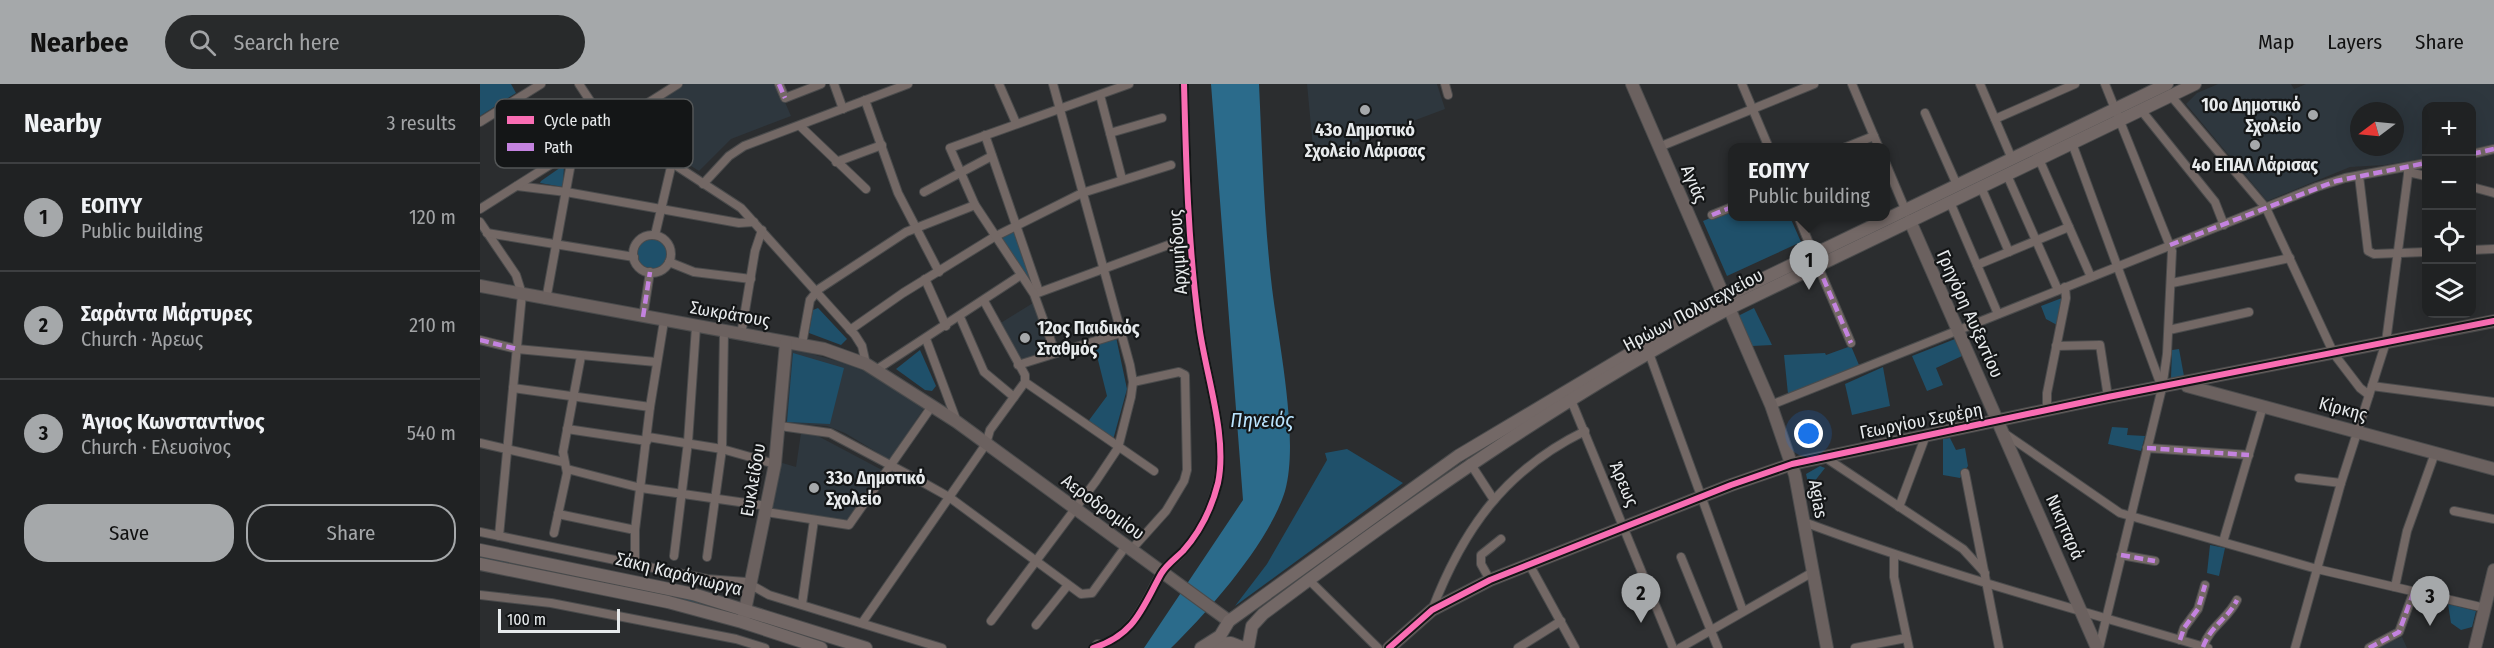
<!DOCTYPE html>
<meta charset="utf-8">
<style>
body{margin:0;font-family:"Fira Sans Condensed",sans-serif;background:#282a2b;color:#f1f3f6}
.controls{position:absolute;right:18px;top:18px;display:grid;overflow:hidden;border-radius:12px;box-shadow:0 6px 24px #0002}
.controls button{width:54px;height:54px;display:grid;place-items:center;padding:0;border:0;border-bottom:2px solid #3d3f41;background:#202223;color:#f1f3f6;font:30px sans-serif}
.compass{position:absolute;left:1870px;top:18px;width:54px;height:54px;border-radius:50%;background:#202223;box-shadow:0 6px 24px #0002;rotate:254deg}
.scale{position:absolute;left:18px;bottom:15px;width:122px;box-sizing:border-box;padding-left:6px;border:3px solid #e7eaec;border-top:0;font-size:16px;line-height:21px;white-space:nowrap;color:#e7eaec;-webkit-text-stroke:4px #141617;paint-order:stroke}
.you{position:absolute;left:1329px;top:350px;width:21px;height:21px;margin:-15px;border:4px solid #fff;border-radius:50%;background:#1a73e8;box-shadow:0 0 0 9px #1a73e833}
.badge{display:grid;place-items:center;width:39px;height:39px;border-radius:50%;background:#a5a8aa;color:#111;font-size:20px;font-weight:700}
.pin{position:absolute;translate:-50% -50px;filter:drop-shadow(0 2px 3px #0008)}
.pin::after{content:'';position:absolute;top:32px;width:21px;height:18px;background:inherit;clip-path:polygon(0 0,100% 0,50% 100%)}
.popup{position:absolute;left:1248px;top:59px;width:162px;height:78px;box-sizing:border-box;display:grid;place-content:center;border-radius:12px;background:#202223;filter:drop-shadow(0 2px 4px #0005);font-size:20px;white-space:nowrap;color:#a2a4a6}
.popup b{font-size:22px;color:#f1f3f6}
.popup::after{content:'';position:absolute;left:50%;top:100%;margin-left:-12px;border:12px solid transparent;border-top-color:#202223}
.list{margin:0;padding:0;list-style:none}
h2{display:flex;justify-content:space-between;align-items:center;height:78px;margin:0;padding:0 24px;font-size:26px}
h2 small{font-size:20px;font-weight:400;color:#a2a4a6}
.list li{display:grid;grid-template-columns:39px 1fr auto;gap:18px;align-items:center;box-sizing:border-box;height:108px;padding:0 24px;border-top:2px solid #3d3f41}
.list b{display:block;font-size:22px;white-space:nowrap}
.list p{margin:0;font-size:20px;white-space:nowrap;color:#a2a4a6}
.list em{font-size:20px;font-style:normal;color:#a2a4a6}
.actions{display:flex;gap:12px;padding:18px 24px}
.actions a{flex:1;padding:14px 0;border:2px solid #a5a8aa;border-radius:24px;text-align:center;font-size:21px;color:#a5a8aa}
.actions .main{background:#a5a8aa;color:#111}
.icon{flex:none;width:33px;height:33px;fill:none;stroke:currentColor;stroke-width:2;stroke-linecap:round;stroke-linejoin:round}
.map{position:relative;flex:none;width:2014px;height:564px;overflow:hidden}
header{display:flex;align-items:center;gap:36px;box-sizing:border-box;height:84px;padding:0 30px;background:#a5a8aa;color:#111}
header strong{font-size:28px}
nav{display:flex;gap:33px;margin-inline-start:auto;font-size:21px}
.search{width:420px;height:54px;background:#282a2b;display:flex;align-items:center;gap:15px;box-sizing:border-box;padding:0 21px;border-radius:33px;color:#a2a4a6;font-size:22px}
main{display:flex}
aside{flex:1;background:#202223}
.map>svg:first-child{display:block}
.built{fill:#2e373e;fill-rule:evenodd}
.green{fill:#1f506a}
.water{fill:#2b6b8b}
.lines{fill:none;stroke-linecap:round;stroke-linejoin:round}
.street-casing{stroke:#4a4b4c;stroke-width:10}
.secondary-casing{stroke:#4a4b4c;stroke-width:14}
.primary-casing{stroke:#4a4b4c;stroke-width:14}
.street{stroke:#736865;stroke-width:8}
.secondary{stroke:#6b615f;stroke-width:12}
.primary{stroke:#736866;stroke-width:12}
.quiet{stroke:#c483df;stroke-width:4.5;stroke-dasharray:9 4.5;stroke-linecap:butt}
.cycleway-casing{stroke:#141617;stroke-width:10}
.cycleway{stroke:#f96db3;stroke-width:6}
.poi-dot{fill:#a5a8aa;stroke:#141617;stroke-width:2}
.labels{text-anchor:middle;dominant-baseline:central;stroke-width:4.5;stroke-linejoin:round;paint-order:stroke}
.poi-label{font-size:18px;font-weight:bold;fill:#e7eaec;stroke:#141617}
.street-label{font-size:18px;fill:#e7eaec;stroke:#141617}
.water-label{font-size:20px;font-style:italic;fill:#bbe5ff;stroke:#141617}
.key{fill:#141617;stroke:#535657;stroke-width:1.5}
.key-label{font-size:16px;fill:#e7eaec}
</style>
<header>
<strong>Nearbee</strong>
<div class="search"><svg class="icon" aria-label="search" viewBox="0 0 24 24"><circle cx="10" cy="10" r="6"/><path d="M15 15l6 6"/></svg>Search here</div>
<nav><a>Map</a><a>Layers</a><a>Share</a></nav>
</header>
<main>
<aside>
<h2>Nearby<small>3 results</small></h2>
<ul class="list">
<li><span class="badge">1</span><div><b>ΕΟΠΥΥ</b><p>Public building</p></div><em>120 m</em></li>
<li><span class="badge">2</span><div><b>Σαράντα Μάρτυρες</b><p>Church · Άρεως</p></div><em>210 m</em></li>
<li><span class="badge">3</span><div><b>Άγιος Κωνσταντίνος</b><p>Church · Ελευσίνος</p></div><em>540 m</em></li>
</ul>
<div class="actions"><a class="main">Save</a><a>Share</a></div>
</aside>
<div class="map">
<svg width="2014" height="564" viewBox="0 0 2014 564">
<rect width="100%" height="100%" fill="#2b2d2f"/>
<g class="built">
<polygon points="202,0 297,0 311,32 251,55 219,87 143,39"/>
<polygon points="827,0 957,0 965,25 834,74"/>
<path d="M 1738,0 L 1811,0 L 1814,5 L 1826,0 L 2014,0 L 2014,60 L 1992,65 L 1992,22 L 1946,22 L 1946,74 L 1905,81 L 1870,83 L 1787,117 L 1706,20 L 1717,9 ZM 1879,27 L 1915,27 L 1915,63 L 1879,63 Z"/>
<polygon points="553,219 569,267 539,278 519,240"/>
<polygon points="310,264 375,282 401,294 444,324 410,376 365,349 347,342 306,339"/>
<polygon points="321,349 336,351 402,386 367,436 291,425 299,378 316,383"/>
<polygon points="1922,553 1927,564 1896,564"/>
</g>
<g class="green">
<polygon points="0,0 31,0 36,9 0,32"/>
<polygon points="84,81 83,103 60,99 61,97"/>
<polygon points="1252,125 1252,132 1310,133 1321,158 1247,192 1223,137"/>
<polygon points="536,146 551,198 519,154"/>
<circle cx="172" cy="170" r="16"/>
<polygon points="1582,214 1577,241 1566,235 1561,222"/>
<polygon points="338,224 367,255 361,261 329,249 333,226"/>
<polygon points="1274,224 1292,261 1272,262 1258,232"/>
<polygon points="636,253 647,305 633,356 607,339 627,312 614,260"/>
<polygon points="1475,255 1482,272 1456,284 1463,301 1447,307 1432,272"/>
<polygon points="1371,262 1379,281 1308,310 1304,271 1345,269 1346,271"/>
<polygon points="1699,265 1704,292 1691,294 1692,266"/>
<polygon points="440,266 456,302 452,307 445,306 416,285"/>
<polygon points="313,269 364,284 350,340 307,338"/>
<polygon points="1403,283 1410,322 1372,331 1365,300"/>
<polygon points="1632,343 1648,344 1647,351 1665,352 1661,367 1628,360"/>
<polygon points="1470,354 1476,366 1485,364 1488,382 1480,394 1463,391 1463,355"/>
<polygon points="867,365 923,399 755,522 787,480 847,376 845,369"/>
<polygon points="1340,382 1345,384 1334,398 1328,399 1326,390"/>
<polygon points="1730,461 1745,464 1739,492 1727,489"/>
<polygon points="0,472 178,507 244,524 243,527 0,475"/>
<polygon points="1968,520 1996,527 1992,543 1981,546 1971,539"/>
</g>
<path class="water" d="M 731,0 L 779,0 C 782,65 784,131 791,195 C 797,252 820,354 805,407 C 790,457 729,527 691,564 L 664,564 L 763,416 Z"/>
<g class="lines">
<defs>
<g id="street">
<polyline points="99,0 128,44 192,79 261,124 375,251 382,262 386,280"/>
<polyline points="299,0 305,14 341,0"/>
<polyline points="354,0 363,25"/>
<polyline points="519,0 536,39"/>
<polyline points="965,0 968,11"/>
<polyline points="1262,0 1289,64"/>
<polyline points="1372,0 1399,64"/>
<polyline points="1500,0 1532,75"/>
<polyline points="620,11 642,95"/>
<polyline points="1691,12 1786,124 1854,270 1880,304 1889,311"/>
<polyline points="385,16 418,109 459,188"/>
<polyline points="1661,26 1735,118 1744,141"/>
<polyline points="1445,29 1477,101"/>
<polyline points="1515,35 1595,0"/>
<polyline points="0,38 61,0"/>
<polyline points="320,42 386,105"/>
<polyline points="630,49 682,34"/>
<polyline points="505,51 559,208"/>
<polyline points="1592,59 1682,304"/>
<polyline points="1179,63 1334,0"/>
<polyline points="1364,64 1394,52"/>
<polyline points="1992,70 2014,65"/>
<polyline points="1559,75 1611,193"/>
<polyline points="356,78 402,61"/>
<polyline points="1406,80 1425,125"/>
<polyline points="1928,88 1946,92"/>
<polyline points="1527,91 1578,206"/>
<polyline points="1879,92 1888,167 1894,170 1946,168"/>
<polyline points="223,100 249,72 264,62 428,0"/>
<polyline points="37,102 86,108 259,139 274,138"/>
<polyline points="1501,103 1529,168"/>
<polyline points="1992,103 2014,109"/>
<polyline points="444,108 512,72"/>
<polyline points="1470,118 1518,230"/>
<polyline points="0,125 198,0"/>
<polyline points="1232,131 1252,123"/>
<polyline points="1318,132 1333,169"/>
<polyline points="0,138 36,191 42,210 19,452"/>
<polyline points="7,149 154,173"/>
<polyline points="175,151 192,79"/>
<circle cx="172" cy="170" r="19"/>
<polyline points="1992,166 2014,165"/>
<polyline points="189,178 214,188 271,195"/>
<polyline points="1497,181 1589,143"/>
<polyline points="1338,182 1371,259"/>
<polyline points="445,195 466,242"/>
<polyline points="1692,199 1810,174"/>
<polyline points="555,210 691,160"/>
<polyline points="66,216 93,68"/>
<polyline points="163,233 170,188"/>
<polyline points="480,233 504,288 534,313"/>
<polyline points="370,246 423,209 514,153 602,109 691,81"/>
<polyline points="1689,246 1769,228"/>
<polyline points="261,251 275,167 282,146"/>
<polyline points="446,255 477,338"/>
<polyline points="0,256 37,265 176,278"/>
<polyline points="322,260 330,216 339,205 426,148 495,121"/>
<polyline points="1576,262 1620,261 1628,313"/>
<polyline points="575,268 554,210 495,121 470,64 649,0"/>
<polyline points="1169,269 1263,527"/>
<polyline points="538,281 641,249"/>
<polyline points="396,286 541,191"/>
<polyline points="545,298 674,387"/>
<polyline points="1892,302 2014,318"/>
<polyline points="33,304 170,323"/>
<polyline points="1091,316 1193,564"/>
<polyline points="1291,321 1837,103 1865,94 1946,79"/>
<polyline points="1567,326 1567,309 1586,214 1585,203"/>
<polyline points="300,342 350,349 444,399 469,413 601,510 612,509 646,462"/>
<polyline points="87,345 167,357"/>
<polyline points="1524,349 1640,429 1837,485 2005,524"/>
<polyline points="168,353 242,365 295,380"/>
<polyline points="0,359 84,378"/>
<polyline points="1667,364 1769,371"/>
<polyline points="1343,372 1483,465 1505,489"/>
<polyline points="990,379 1014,416"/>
<polyline points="87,385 161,404 287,422"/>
<polyline points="1485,389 1519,564"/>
<polyline points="1819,394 1861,399"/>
<polyline points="1419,423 1446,351"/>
<polyline points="1974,427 2014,435"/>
<polyline points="286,428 369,441 452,322"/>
<polyline points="78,430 155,446"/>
<path d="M 1324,438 C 1457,488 1592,524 1728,564"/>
<polyline points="0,448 227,495 266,498 289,511 462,564"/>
<polyline points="74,449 87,389 83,368 101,272"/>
<polyline points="1743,458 1783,322"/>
<polyline points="651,466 686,427 704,397 707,386 705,291 699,288 653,298"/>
<polyline points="1641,471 1675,477"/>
<polyline points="194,472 208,358 216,243"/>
<polyline points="1414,472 1414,493 1429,564"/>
<polyline points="227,473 242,365 244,248"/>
<polyline points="1201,473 1238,564"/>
<polyline points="155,480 155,446 170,323 184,237"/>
<polyline points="1049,480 1095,564"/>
<polyline points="829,496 898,564"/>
<polyline points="1010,496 1001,480 1001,471 1021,455"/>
<polyline points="1915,503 1927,447 1955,369"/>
<polyline points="0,511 71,519 256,555 285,564"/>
<polyline points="322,520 334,436"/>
<path d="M 952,526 C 983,445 1025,386 1105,347"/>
<polyline points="511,537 616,397 638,364 651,313 653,298 650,281 573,0"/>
<polyline points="382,539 506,360 510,346 545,298 545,291 504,217"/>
<polyline points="556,541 588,501"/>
<polyline points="1700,556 1704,544 1718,525 1725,501"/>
<path d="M 1723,563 C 1731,541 1748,535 1757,516"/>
<path d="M 613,564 C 655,551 662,523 681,489 C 686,481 697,474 703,467 C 720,448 732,423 738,398 C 748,351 725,289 719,241 C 708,161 706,80 704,0"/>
<polyline points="1038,564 1081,537"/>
<polyline points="1200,564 1333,488"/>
<polyline points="1375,564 1426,554"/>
<polyline points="1619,564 1682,304 1687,270 1692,167 1625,0"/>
<polyline points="1815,564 1861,399 1906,258 1929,83"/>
<polyline points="1889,564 1919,548 1934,507"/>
</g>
<g id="secondary">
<polyline points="1152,0 1291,321 1315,391 1347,564"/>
<polyline points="1430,137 1617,564"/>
<polyline points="0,202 344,265 386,280 477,338 749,537"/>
<polyline points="1707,302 2014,385"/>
<polyline points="263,536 295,380 306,259"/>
<polyline points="909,564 952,526 1010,496 1251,401 1312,380 1628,313 2014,237"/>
<polyline points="1995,564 2014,486"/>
</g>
<g id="primary">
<polyline points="0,466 213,510 386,564"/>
<polyline points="0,480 188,518 262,538 341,564"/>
<polyline points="731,560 751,559 764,564"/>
<polyline points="618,562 619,564"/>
<polyline points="721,564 740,552 749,537 978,372 1243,214 1687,0"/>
<path d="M 768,564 L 772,542 L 783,530 C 932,418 1084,312 1248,225 L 1715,0"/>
</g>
</defs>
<use href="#street" class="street-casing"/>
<use href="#secondary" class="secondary-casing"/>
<use href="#primary" class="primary-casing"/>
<use href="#street" class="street"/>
<use href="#secondary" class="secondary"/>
<use href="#primary" class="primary"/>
<g class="quiet">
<polyline points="299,0 305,14"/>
<polyline points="1992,70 2014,65"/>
<polyline points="1232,131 1252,123"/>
<polyline points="1690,161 1856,97 1946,79"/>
<polyline points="1338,182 1371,259"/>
<polyline points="163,233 170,188"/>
<polyline points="0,256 37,265"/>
<polyline points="1667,364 1769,371"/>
<polyline points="1641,471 1675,477"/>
<polyline points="1700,556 1704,544 1718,525 1725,501"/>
<path d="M 1723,563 C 1731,541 1748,535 1757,516"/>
<polyline points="1889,564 1919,548 1934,507"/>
</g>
<defs>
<g id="cycleway">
<path d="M 613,564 C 655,551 662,524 681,490 C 686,481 696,474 703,467 C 720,448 732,423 738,399 C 748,351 725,289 719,241 C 708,161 706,80 704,0"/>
<polyline points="909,564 952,526 1010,496 1251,401 1312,380 1628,313 2014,237"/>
</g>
</defs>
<use href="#cycleway" class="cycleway-casing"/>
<use href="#cycleway" class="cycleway"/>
</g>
<g class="poi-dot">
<circle cx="885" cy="26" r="6"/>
<circle cx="1833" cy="31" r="6"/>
<circle cx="1775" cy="61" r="6"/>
<circle cx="545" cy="254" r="6"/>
<circle cx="334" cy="404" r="6"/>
</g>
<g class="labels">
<g class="poi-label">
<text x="1821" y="21" text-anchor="end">10ο Δημοτικό<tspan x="1821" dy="21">Σχολείο</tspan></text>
<text x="885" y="46">43ο Δημοτικό<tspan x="885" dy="21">Σχολείο Λάρισας</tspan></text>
<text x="1775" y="81">4ο ΕΠΑΛ Λάρισας</text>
<text x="557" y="244" text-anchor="start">12ος Παιδικός<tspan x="557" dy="21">Σταθμός</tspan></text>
<text x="346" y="394" text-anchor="start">33ο Δημοτικό<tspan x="346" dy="21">Σχολείο</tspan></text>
</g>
<g class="street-label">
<text transform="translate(1214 100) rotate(67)">Αγιάς</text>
<text transform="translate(698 168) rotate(-94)">Αρχιμήδους</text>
<text transform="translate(1213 226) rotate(-28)">Ηρώων Πολυτεχνείου</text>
<text transform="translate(250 230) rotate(10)">Σωκράτους</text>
<text transform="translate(1490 230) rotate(66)">Γρηγόρη Αυξεντίου</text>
<text transform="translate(1863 325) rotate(15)">Κίρκης</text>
<text transform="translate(1441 337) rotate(-11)">Γεωργίου Σεφέρη</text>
<text transform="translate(273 396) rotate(-80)">Ευκλείδου</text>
<text transform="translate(1144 400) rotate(67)">Άρεως</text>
<text transform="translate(1338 415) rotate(80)">Agias</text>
<text transform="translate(623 423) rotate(36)">Αεροδρομίου</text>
<text transform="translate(1585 443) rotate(66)">Νικηταρά</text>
<text transform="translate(199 490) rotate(14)">Σάκη Καράγιωργα</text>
</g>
<g class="water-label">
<text x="782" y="336">Πηνειός</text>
</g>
</g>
<rect x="15" y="15" width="198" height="69" rx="9" class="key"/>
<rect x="27" y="32" width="27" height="8" fill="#f96db3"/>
<rect x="27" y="59" width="27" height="8" fill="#c483df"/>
<g class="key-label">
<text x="64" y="42">Cycle path</text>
<text x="64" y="69">Path</text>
</g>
</svg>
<div class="controls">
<button>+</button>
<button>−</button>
<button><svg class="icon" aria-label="locate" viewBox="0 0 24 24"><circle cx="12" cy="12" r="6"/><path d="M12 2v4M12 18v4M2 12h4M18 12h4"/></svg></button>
<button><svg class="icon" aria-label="layers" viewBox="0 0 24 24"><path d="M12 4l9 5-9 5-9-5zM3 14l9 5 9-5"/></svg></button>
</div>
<svg class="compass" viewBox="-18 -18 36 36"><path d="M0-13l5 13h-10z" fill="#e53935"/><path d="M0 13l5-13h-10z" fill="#a2a4a6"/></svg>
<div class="scale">100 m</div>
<div class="you"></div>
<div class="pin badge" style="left:1329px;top:206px">1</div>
<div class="popup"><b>ΕΟΠΥΥ</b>Public building</div>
<div class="pin badge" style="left:1161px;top:539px">2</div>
<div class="pin badge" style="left:1950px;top:542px">3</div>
</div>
</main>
